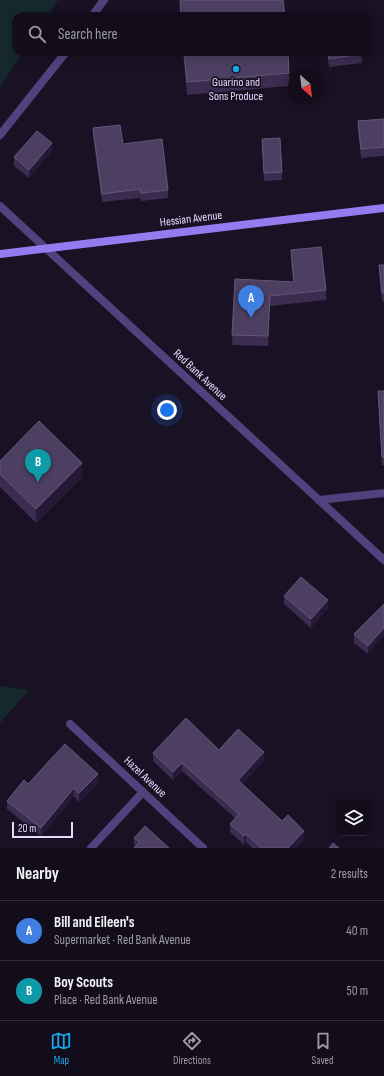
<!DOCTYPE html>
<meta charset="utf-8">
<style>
body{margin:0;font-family:"Sofia Sans Condensed",sans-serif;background:#201b28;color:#f1f3f6}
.controls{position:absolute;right:12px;bottom:12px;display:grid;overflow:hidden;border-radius:8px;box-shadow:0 2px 10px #0003}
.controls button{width:36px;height:36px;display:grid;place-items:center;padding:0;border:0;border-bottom:1px solid #322d3a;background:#130d1b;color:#f1f3f6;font:20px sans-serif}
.compass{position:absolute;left:288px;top:68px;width:36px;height:36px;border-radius:50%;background:#130d1b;box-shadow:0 2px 10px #0003;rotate:152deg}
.scale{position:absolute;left:12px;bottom:10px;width:61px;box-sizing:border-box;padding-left:4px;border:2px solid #e4d9fb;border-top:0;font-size:11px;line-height:14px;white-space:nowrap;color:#e4d9fb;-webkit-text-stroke:3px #191124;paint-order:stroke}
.you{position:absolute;left:167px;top:410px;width:14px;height:14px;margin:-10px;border:3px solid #fff;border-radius:50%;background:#1a73e8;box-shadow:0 0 0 6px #1a73e833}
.badge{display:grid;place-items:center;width:26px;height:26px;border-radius:50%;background:#1aa6e6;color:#fff;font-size:13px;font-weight:700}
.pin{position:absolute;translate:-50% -33px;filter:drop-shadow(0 1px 2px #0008)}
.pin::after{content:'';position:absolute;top:21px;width:14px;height:12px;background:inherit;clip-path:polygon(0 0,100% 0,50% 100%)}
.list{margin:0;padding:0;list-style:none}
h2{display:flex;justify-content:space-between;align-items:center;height:52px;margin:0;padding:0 16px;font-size:17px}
h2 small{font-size:13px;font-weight:400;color:#9d9ca3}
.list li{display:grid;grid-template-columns:26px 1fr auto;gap:12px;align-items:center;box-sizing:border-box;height:60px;padding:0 16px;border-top:1px solid #322d3a}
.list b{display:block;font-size:15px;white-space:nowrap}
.list p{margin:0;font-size:13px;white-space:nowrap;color:#9d9ca3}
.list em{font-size:13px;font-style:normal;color:#9d9ca3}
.icon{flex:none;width:22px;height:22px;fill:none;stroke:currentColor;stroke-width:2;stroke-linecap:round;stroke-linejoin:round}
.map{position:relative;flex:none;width:384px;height:848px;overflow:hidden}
.search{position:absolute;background:#130d1b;box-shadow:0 2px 10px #0003;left:12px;right:12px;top:12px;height:44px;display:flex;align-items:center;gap:10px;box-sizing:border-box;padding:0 14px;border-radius:12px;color:#9d9ca3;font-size:15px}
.sheet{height:172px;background:#130d1b}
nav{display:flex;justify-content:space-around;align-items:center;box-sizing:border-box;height:56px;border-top:1px solid #322d3a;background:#130d1b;font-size:11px;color:#9d9ca3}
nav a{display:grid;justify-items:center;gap:2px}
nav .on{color:#1aa6e6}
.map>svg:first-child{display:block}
.green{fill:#15292d}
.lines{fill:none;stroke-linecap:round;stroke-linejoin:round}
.service{stroke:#51427e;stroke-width:8}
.minor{stroke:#51427e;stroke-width:8}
.tertiary{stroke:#51427e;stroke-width:8}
.secondary{stroke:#967af0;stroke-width:8}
.wall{fill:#3b2c50}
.shaded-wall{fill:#261937}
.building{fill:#4d3f62;stroke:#65577a}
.poi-dot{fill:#1aa6e6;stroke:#191124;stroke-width:1.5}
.labels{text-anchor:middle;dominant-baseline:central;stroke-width:3.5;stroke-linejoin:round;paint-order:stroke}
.poi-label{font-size:12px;fill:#e4d9fb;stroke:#191124}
.street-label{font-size:12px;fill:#e4d9fb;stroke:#191124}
</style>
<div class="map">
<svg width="384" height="848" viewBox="0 0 384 848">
<rect width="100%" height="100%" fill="#191124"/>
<g class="green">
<polygon points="0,0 58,0 47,16 16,16 16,52 23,52 0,87"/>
<polygon points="0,686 29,690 0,723"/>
</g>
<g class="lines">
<g class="service">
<polyline points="92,16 104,0"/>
<polyline points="0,135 66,52"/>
</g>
<g class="minor">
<polyline points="319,500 384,493"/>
<polyline points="70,724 203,848"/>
<polyline points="91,848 143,792"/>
</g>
<polyline class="tertiary" points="0,206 384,560"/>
<polyline class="secondary" points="0,254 384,208"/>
</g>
<g class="wall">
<polygon points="180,0 285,16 180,16"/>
<polygon points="183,52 288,52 289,73 289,86 187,95"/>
<polygon points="327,52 361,52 362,63 329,67"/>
<polygon points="384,119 384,156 361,158 358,129 358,121"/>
<polygon points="93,128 123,144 168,190 168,198 141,201 140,198 102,202 93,136"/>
<polygon points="262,139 282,172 282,180 264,181"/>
<polygon points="52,151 29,178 14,166 14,157"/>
<polygon points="291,250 326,290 326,300 270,306 268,346 232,345 235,279 293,282 291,261"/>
<polygon points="379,265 384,265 384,301 382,301 379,273"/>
<polygon points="378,391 384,391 384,465 382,465"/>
<polygon points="0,461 82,477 36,523 0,487"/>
<polygon points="284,596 328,608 311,628 284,604"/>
<polygon points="384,604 368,654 354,643 354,634"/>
<polygon points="219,750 264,760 242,784 282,821 304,840 296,848 252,848 246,842 244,845 230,832 230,824 235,818 182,771 173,780 153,761 153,753"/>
<polygon points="98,783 79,802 74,796 41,836 7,809 7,801 28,784"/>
<polygon points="134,838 169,848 135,847 134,846"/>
</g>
<g class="shaded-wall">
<polygon points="52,143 52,151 29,178 29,170"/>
<polygon points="270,296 270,306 268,346 268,336"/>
<polygon points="82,463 82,477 36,523 36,509"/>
<polygon points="328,600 328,608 311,628 311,619"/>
<polygon points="384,628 384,636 368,654 368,646"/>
<polygon points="264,752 264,760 238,789 238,780"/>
<polygon points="182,763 182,771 173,780 173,772"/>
<polygon points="98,774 98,783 79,802 79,793"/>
<polygon points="74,788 74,796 41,836 41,828"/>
<polygon points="304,831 304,840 296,848 288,848"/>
<polygon points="246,834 246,842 244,845 244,836"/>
</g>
<g class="building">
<polygon points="180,0 283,0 285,16 181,16"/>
<polygon points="184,52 288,52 289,73 187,82"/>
<polygon points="328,52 361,52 362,54 329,59"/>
<polygon points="384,119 384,147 361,149 358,121"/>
<polygon points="120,125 123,144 162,139 168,190 141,193 140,189 102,194 93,128"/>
<polygon points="37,131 52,143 29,170 14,157"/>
<polygon points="280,138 282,172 264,173 262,139"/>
<polygon points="321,247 326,290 270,296 268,336 232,335 235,279 294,282 291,250"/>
<polygon points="379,265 384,265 384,293 382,293"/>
<polygon points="378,391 384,391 384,457 382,457"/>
<polygon points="39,421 82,463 36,509 0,474 0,461"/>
<polygon points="301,577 328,600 311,619 284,596"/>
<polygon points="384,604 384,628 368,646 354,634"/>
<polygon points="186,718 219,750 238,729 264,752 238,780 282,821 288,815 304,831 288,848 261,848 246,834 244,836 230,824 239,814 182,763 173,772 153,753"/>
<polygon points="65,744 98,774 79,793 74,788 41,828 7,801 24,780 28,784"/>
<polygon points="145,826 169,848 134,848 140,842 134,838"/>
<polygon points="333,843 339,848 329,848"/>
</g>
<circle class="poi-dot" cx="236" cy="69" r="4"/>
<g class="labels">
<g class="poi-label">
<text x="236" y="82">Guarino and<tspan x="236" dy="14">Sons Produce</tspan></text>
</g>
<g class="street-label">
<text transform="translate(191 219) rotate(-7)">Hessian Avenue</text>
<text transform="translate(200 375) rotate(43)">Red Bank Avenue</text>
<text transform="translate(145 777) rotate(43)">Hazel Avenue</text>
</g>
</g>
</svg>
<div class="controls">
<button><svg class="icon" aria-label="layers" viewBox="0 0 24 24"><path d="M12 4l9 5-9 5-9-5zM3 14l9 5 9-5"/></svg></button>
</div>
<svg class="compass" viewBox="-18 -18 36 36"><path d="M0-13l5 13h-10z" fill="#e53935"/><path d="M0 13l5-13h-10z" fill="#9d9ca3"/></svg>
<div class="scale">20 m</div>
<div class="you"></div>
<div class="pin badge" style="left:251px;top:318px;background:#3f7fe0">A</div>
<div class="pin badge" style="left:38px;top:482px;background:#0f9aa8">B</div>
<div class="search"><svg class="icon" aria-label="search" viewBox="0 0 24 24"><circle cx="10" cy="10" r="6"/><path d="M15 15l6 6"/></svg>Search here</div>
</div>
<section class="sheet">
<h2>Nearby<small>2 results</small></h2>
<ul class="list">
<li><span class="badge" style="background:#3f7fe0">A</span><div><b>Bill and Eileen's</b><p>Supermarket · Red Bank Avenue</p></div><em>40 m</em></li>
<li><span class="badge" style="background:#0f9aa8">B</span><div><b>Boy Scouts</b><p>Place · Red Bank Avenue</p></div><em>50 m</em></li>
</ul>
</section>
<nav>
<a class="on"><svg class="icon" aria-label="map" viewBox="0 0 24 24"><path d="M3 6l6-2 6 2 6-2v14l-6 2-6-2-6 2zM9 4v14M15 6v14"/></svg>Map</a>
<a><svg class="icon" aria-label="directions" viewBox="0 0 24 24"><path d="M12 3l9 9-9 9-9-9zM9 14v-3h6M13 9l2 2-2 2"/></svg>Directions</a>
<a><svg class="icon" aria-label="saved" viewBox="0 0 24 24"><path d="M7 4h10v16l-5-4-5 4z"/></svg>Saved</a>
</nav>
